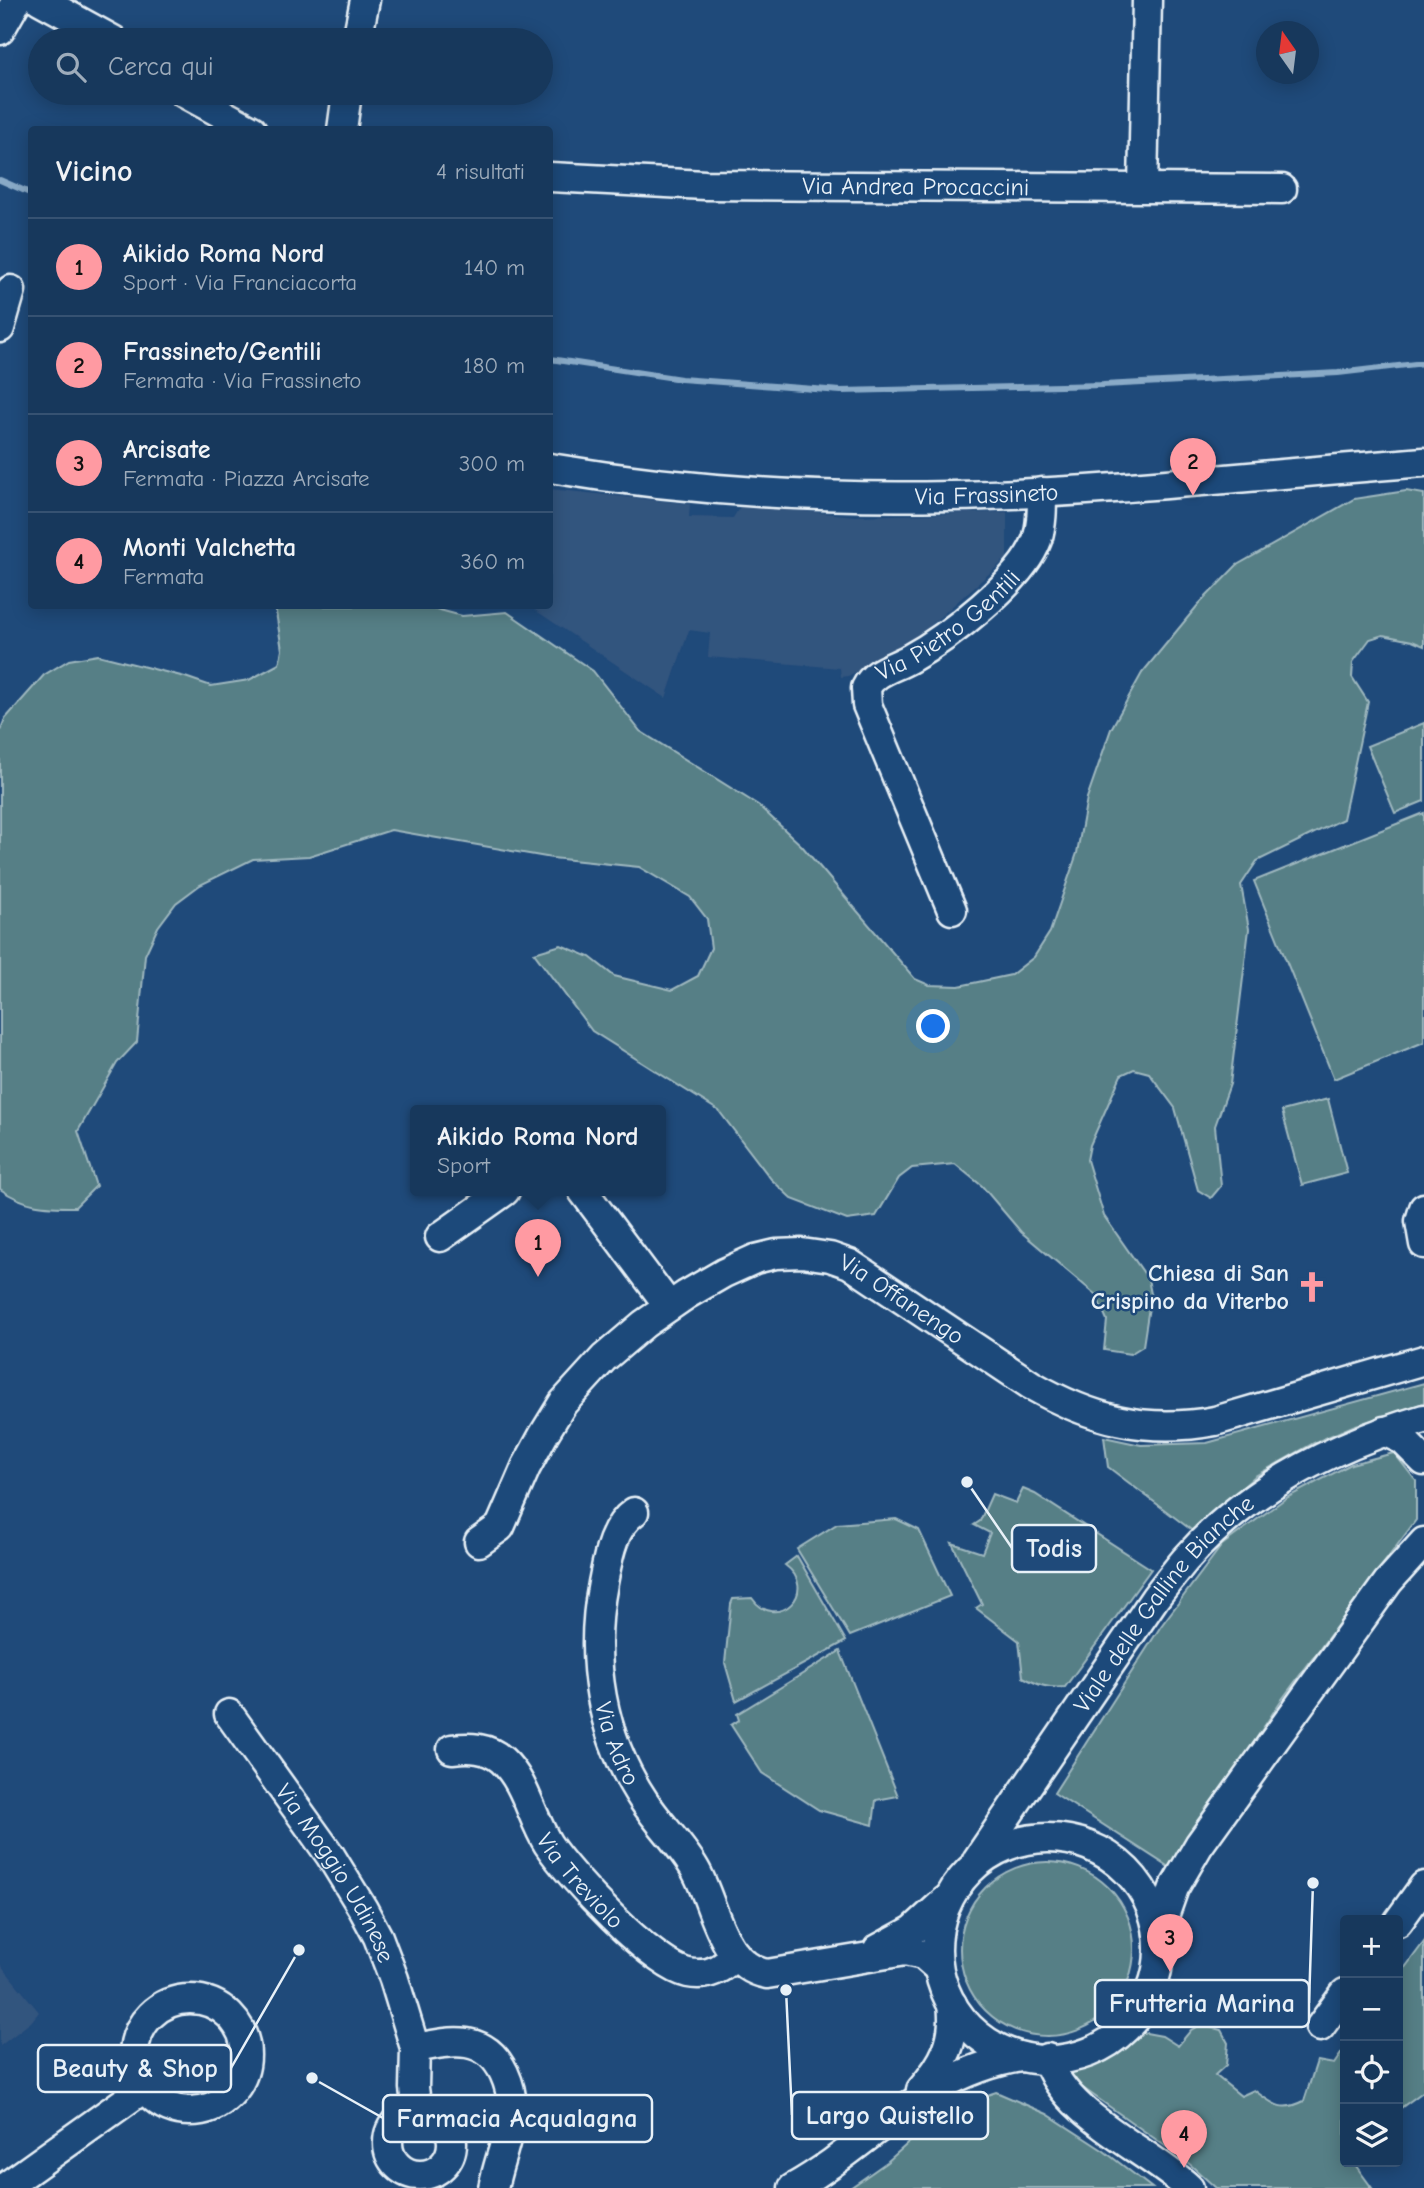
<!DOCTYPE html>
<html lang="it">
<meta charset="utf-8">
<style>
body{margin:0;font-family:"Comic Neue",sans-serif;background:#203f62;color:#f1f3f6}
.controls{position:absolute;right:21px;bottom:21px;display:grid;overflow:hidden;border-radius:7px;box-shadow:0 4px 18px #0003}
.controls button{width:63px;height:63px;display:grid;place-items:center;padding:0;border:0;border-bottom:2px solid #365272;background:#17385c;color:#f1f3f6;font:35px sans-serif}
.compass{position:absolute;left:1256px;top:21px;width:63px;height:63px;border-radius:50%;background:#17385c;box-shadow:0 4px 18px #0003;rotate:346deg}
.you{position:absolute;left:934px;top:1027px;width:24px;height:24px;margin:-18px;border:5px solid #fff;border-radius:50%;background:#1a73e8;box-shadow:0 0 0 10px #1a73e833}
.badge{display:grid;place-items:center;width:46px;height:46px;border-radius:50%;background:#ff9aa2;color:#111;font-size:23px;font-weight:700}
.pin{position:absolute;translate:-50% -58px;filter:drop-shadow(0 2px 4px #0008)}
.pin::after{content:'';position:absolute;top:37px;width:24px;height:21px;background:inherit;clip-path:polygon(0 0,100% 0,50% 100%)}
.popup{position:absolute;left:410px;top:1105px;width:256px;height:91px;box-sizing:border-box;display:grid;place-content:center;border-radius:7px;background:#17385c;filter:drop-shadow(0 2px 5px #0005);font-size:23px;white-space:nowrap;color:#9eacbb}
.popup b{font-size:26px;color:#f1f3f6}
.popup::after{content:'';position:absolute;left:50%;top:100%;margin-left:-14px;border:14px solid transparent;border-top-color:#17385c}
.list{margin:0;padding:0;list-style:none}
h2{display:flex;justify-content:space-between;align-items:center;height:91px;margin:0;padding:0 28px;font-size:30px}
h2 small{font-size:23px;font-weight:400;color:#9eacbb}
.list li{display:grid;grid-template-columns:46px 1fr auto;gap:21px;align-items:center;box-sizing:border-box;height:98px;padding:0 28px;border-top:2px solid #365272}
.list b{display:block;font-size:26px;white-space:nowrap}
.list p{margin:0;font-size:23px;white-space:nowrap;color:#9eacbb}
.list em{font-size:23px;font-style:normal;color:#9eacbb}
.icon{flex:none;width:38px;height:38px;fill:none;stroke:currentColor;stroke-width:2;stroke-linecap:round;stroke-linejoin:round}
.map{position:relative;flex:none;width:1424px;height:2188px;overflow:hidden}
.search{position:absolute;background:#17385c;box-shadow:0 4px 18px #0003;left:28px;top:28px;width:525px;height:77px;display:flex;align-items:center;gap:18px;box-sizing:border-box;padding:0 24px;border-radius:38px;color:#9eacbb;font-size:26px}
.panel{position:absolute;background:#17385c;box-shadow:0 4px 18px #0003;left:28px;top:126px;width:525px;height:483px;border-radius:7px}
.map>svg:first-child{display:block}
.built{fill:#33547e}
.green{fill:#567f86;stroke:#9fb8bf;stroke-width:2}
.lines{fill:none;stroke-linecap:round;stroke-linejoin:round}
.stream{stroke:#89aac7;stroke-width:6}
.minor-casing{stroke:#e8f1f8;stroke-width:33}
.minor{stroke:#1f4a7a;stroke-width:28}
.labels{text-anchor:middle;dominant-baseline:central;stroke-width:5;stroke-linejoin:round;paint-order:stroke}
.street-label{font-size:24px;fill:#e8f1f8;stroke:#1f4a7a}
.poi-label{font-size:24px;font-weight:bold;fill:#e8f1f8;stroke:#1f4a7a;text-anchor:end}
.leader{fill:none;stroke:#e8f1f8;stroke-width:2.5}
.callout-dot{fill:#e8f1f8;stroke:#1f4a7a;stroke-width:2.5}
.callout{fill:#1f4a7a;stroke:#e8f1f8;stroke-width:2.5}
.callout-label{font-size:26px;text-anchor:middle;font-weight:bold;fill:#e8f1f8}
</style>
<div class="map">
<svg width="1424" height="2188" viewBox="0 0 1424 2188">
<rect width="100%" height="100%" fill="#1f4a7a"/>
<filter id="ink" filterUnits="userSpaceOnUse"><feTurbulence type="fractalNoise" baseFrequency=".0143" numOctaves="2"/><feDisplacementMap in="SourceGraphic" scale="14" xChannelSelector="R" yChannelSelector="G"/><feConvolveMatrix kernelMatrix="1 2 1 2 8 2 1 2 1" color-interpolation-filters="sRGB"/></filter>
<g filter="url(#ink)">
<g class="built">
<polygon points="550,489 690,504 689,517 733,518 741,505 855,516 1007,512 1007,558 924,631 893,653 848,676 841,677 840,668 708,657 710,633 689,630 666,698 529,606 550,606"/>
<polygon points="0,1964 39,2012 31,2022 0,2046"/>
</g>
<g class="green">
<path d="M 1406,491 L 1424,494 L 1424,646 L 1412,641 L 1383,635 L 1370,639 L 1353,662 L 1352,677 L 1368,702 L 1343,819 L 1257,861 L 1241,885 L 1249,929 L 1230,1084 L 1215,1126 L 1221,1186 L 1211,1198 L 1198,1190 L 1175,1108 L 1149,1073 L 1134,1069 L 1121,1075 L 1090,1145 L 1087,1160 L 1104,1216 L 1148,1279 L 1151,1294 L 1143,1346 L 1130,1354 L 1104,1350 L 1107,1320 L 1096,1295 L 1021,1232 L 982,1186 L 955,1164 L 912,1168 L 899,1178 L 876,1216 L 847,1220 L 792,1199 L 771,1179 L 719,1111 L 592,1031 L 534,953 L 561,945 L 590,957 L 614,976 L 672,990 L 698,976 L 711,948 L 707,919 L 690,897 L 639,867 L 552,858 L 391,830 L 309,856 L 253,859 L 200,885 L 176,903 L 158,927 L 145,955 L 137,1042 L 117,1063 L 78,1131 L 96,1186 L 75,1207 C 45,1207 26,1207 0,1189 L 0,731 L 5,719 L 44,675 L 69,660 L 98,655 L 185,677 L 211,686 L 249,680 L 279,664 L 282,650 L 275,606 L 425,606 L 462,616 L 507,612 L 593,671 L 640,731 L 758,805 L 802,846 L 915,979 L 929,985 L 959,986 L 1011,975 L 1034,957 L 1050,932 L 1077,853 L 1087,798 L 1111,729 L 1142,673 L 1198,605 L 1237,565 L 1354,499 Z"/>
<polygon points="1424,723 1424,801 1395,813 1367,746"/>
<polygon points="1424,813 1424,1042 1334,1079 1254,881"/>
<polygon points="1328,1099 1347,1173 1302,1185 1282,1111"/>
<polygon points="1424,1383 1424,1403 1353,1426 1314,1443 1255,1476 1194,1532 1108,1467 1104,1437 1141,1445 1207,1443"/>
<polygon points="1394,1453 1416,1481 1416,1520 1280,1702 1172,1869 1054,1793 1161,1626 1222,1545 1286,1498 1351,1464"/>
<path d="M 1023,1489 L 1035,1494 L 1151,1569 L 1065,1687 C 1049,1689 1038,1685 1023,1677 L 1019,1641 L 976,1608 L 982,1604 L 952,1543 L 982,1553 L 990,1533 L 974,1525 L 980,1521 L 992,1494 L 1016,1503 Z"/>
<polygon points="896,1519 919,1530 950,1596 850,1636 797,1549 837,1524"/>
<path d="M 797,1556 L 846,1641 L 736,1701 L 725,1663 L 731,1604 L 733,1599 L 752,1598 C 776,1633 821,1591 785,1565 Z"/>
<polygon points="840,1651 898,1796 876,1800 873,1825 819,1810 762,1773 731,1725 739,1720 737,1714"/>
<circle cx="1047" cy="1949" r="87"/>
<polygon points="1424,1942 1424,2091 1398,2110 1398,1977"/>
<path d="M 1198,2026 L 1206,2026 L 1221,2030 L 1228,2043 L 1226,2065 L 1215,2075 L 1241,2096 L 1254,2090 C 1273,2104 1281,2113 1304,2101 L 1317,2061 L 1334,2064 L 1345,2048 L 1345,2162 L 1353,2162 L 1372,2188 L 1216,2188 L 1185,2160 L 1066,2076 L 1064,2067 L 1066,2065 L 1095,2063 L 1141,2032 L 1162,2036 L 1178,2046 L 1191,2030 Z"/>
<polygon points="996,2092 1047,2114 1104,2151 1152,2188 850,2188 887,2162 948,2108"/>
</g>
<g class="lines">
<g class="stream">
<polyline points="0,180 32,194"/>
<polyline points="550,359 681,379 841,391 1103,385 1338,373 1424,363"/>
</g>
<defs>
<g id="minor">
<polyline points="40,0 113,40"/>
<polyline points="0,30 17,0"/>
<polyline points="357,40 365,0"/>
<polyline points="184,93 252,130"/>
<polyline points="342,130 347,93"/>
<path id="s1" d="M 550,177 L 705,185 L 1282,189"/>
<polyline points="1143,187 1147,0"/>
<polyline points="0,328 11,290"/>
<path id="s2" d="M 550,468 C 681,490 817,499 950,496 C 1108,493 1266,474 1424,462"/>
<path id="s3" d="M 952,910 L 867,705 L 866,688 C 874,671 893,668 909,659 C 947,638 1022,581 1037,540 C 1042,525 1042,508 1042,492"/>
<polyline points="583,1191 669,1306"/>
<polyline points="1424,1208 1420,1221 1424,1244"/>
<polyline points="440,1237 505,1191"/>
<polyline points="1384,1431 1403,1440 1424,1461"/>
<path id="s4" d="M 634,1512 C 612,1528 608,1558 603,1583 C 588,1659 601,1737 644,1801 C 660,1825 681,1845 695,1869 C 715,1903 720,1965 767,1974 L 905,1951 L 923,1955 L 938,1968"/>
<path id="s5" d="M 479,1542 L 500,1527 L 526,1467 L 544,1434 L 563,1403 L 604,1358 L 644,1324 L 686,1295 L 724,1273 L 755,1259 L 776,1254 L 802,1253 L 830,1257 L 850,1264 L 1031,1385 C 1091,1419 1146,1434 1215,1421 L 1424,1360"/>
<path id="s6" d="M 229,1714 L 330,1855 L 363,1909 L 378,1937 L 394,1979 L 415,2048 L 414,2088 L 417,2111"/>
<path id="s7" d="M 452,1749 C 470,1747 487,1747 502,1760 C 526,1782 531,1817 548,1844 C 569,1876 652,1965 688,1973 C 707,1977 724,1969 735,1954"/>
<circle cx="1048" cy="1949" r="111"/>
<path id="s8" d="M 977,1860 L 1155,1598 C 1165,1585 1175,1572 1185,1560 C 1248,1488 1334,1445 1424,1419"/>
<polyline points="1398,1922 1424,1886"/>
<polyline points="1158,1933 1174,1888 1199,1845 1388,1582 1424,1542"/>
<polyline points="878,1949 913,1930 946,1900"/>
<circle cx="190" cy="2055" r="56"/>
<polyline points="1320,2027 1345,1993"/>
<path d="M 415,2048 C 451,2041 485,2033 504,2073 C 510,2086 513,2100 511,2115 C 508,2140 498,2163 493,2188"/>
<path d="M 1047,2058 C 1063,2115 1147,2149 1189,2188"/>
<path d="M 921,2090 C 944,2063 957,2040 952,2004"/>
<circle cx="420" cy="2143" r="32"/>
<polyline points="4,2188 144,2088"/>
<path d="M 793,2188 C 874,2142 924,2073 1021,2057"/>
</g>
</defs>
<use href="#minor" class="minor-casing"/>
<use href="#minor" class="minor"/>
</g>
</g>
<defs>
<symbol id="church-bare" viewBox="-9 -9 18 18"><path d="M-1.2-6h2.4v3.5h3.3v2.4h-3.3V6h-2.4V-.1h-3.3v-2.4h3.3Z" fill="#ff9aa2" stroke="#1f4a7a" stroke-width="2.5" paint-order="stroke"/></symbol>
</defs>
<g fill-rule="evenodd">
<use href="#church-bare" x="1290" y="1265" width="44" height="44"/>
</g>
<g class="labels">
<g class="street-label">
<text stroke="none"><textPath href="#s1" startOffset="366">Via Andrea Procaccini</textPath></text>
<text stroke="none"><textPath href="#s2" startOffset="438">Via Frassineto</textPath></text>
<text stroke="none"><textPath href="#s3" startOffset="343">Via Pietro Gentili</textPath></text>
<text stroke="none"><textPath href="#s5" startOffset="567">Via Offanengo</textPath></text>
<text stroke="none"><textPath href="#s8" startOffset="318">Viale delle Galline Bianche</textPath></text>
<text stroke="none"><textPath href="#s4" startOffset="243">Via Adro</textPath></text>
<text stroke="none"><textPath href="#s6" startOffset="192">Via Moggio Udinese</textPath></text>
<text stroke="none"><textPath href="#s7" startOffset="198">Via Treviolo</textPath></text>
</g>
<g class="poi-label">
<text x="1289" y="1273">Chiesa di San<tspan x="1289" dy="28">Crispino da Viterbo</tspan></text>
</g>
</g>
<path class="leader" d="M967 1482L1012 1548M1313 1883L1309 2003M299 1950L231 2068M786 1990L792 2115M312 2078L383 2118"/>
<g class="callout-dot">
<circle cx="967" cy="1482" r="7"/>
<circle cx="1313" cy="1883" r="7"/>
<circle cx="299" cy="1950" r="7"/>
<circle cx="786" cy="1990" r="7"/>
<circle cx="312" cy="2078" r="7"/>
</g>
<g class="callout">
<rect x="1012" y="1525" width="84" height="47" rx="7"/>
<rect x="1095" y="1980" width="214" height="47" rx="7"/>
<rect x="38" y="2045" width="193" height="47" rx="7"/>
<rect x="792" y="2092" width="196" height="47" rx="7"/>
<rect x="383" y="2095" width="269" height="47" rx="7"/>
</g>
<g class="callout-label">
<text x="1054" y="1557">Todis</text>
<text x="1202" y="2012">Frutteria Marina</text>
<text x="135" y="2077">Beauty &amp; Shop</text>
<text x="890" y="2124">Largo Quistello</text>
<text x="517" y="2127">Farmacia Acqualagna</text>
</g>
</svg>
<div class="controls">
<button>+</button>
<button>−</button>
<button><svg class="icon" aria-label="locate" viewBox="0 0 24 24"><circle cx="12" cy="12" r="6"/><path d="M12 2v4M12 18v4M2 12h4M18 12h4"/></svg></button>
<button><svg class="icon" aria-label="layers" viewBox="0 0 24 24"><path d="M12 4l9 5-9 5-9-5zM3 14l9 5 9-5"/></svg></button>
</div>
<svg class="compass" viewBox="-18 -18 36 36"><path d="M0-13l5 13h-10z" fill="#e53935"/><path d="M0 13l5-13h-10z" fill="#9eacbb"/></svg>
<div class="you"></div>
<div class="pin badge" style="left:538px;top:1277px">1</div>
<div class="popup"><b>Aikido Roma Nord</b>Sport</div>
<div class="pin badge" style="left:1193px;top:496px">2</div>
<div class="pin badge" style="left:1170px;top:1972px">3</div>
<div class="pin badge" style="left:1184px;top:2168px">4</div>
<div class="search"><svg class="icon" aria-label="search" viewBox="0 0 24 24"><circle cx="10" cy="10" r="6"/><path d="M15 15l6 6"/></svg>Cerca qui</div>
<section class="panel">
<h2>Vicino<small>4 risultati</small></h2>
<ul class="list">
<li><span class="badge">1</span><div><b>Aikido Roma Nord</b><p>Sport · Via Franciacorta</p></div><em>140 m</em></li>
<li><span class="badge">2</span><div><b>Frassineto/Gentili</b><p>Fermata · Via Frassineto</p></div><em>180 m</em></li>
<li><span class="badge">3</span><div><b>Arcisate</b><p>Fermata · Piazza Arcisate</p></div><em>300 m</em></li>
<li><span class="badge">4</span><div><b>Monti Valchetta</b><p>Fermata</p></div><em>360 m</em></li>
</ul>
</section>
</div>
